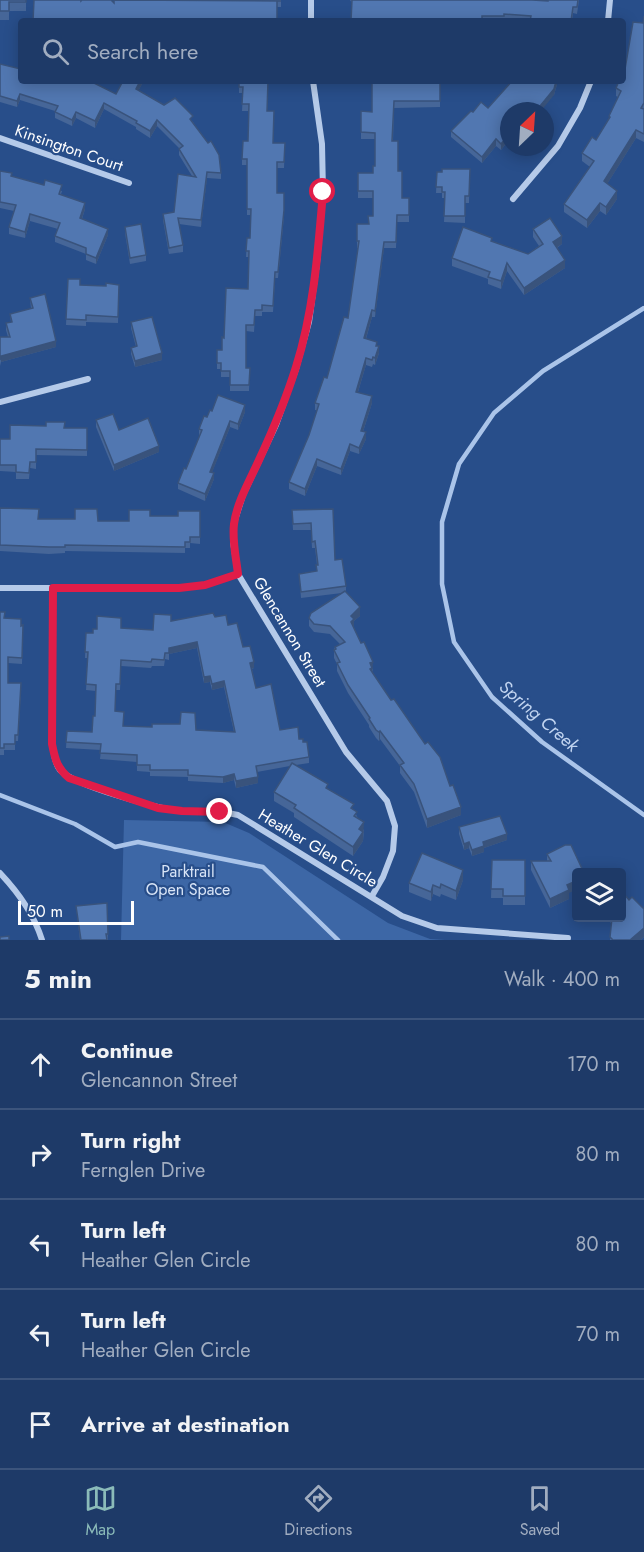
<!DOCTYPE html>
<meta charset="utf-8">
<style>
body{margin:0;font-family:Jost,sans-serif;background:#2b4571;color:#f1f3f6}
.controls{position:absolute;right:18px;bottom:18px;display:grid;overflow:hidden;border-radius:6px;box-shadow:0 3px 15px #0003}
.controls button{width:54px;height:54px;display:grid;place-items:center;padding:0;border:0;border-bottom:2px solid #3c547c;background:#1e3a68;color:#f1f3f6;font:30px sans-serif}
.compass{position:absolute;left:500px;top:102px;width:54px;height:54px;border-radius:50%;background:#1e3a68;box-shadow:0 3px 15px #0003;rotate:25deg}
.scale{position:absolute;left:18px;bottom:15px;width:116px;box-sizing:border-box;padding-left:6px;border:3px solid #fff;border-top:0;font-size:16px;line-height:21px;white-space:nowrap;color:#fff;-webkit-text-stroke:4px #284e8a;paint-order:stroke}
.stop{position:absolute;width:18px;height:18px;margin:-14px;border:4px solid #e11d48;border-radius:50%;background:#fff}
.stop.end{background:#e11d48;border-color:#fff;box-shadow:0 2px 6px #0008}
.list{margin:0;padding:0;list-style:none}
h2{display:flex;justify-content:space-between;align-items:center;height:78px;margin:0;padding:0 24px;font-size:26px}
h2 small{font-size:20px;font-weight:400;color:#a1adc0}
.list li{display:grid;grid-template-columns:39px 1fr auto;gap:18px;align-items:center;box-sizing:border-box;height:90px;padding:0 24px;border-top:2px solid #3c547c}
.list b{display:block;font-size:22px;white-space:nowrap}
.list p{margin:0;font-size:20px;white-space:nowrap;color:#a1adc0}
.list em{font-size:20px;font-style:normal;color:#a1adc0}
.icon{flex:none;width:33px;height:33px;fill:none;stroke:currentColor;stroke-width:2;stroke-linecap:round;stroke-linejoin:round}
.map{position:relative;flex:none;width:644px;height:940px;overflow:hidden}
.search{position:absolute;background:#1e3a68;box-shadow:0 3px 15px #0003;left:18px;right:18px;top:18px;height:66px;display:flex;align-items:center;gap:15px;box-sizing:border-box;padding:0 21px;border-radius:6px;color:#a1adc0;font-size:22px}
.sheet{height:528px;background:#1e3a68}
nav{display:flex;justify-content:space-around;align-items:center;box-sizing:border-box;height:84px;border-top:2px solid #3c547c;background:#1e3a68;font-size:16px;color:#a1adc0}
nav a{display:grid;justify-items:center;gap:3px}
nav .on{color:#8bbbb9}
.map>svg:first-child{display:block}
.green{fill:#3d67a6}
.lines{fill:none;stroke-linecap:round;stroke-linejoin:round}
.stream{stroke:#aac4e9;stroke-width:4.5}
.minor{stroke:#b5cae9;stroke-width:6}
.wall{fill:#466698;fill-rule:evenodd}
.shaded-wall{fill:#39537c}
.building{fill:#5177b1;stroke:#39537c;stroke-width:1.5;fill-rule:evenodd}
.route{stroke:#e11d48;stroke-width:8}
.labels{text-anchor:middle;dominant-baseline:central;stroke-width:4.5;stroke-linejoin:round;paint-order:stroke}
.street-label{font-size:16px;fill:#fff;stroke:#284e8a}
.park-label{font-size:16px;fill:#d9e5f7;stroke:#284e8a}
.water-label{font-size:18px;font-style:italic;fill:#c1d4f0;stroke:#284e8a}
</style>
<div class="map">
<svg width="644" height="940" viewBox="0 0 644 940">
<rect width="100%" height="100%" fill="#284e8a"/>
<polygon class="green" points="124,820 223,822 249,833 388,923 430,939 445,940 121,940"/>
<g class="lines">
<g class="stream">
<polyline points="644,308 543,371 494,413 459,464 442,522 442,584 454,642 492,697 542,742 644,815"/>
<polyline points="0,795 75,824 115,847 138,842 263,867 338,940"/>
</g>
<g class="minor">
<polyline points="311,21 311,0"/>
<polyline points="608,21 610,0"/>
<polyline points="313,81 322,144 323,192 317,263 309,322 296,369 276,425 243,495 234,523 233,542 238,574 346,752 387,801 395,826 393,851 383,877 372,896"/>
<polyline points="0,138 129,183"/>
<polyline points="513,199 558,146 580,108 591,81"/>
<polyline points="0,402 88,379"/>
<polyline points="0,588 179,588 205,585 238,574"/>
<path d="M 53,588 L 52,744 C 54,753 54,763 60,770 C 73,785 161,810 183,811 C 202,813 219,811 238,815 L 402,916 L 437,928 L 568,938"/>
<path d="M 0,873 C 18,892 34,914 42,940"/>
</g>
</g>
<g class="wall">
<polygon points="0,0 26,0 26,11 9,11 9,20 0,20"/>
<polygon points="281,0 281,7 277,7 277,21 33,21 81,1 114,3"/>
<polygon points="350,0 532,0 548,1 548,0 579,0 577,14 573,13 572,21 351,21 352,3"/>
<polygon points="644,16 644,142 636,138 607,184 617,199 606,215 600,211 587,228 564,212 564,204 590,167 582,161 582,153 596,140 609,120 609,116 618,97 616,96 616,88 623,81 643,23"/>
<polygon points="0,64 116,94 142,81 142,84 138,91 193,122 221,173 221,179 207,178 201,227 179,224 183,245 183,252 169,254 163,220 163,214 174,212 192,176 179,155 179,148 157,126 150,138 136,129 136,127 104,109 95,128 76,118 72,126 55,118 55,111 20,100 17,107 0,102"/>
<polygon points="239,81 267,111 273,143 285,143 284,168 277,168 277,193 284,216 278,278 275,278 273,312 262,312 262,316 255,316 254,332 246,331 246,368 250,368 249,391 230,391 230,377 221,377 221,369 217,369 217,350 222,350 224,338 248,289 249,257 246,257 247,238 250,238 251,215 247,215 247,165 242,165 242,159 248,141 249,111 242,111 243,93 239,93"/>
<polygon points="350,81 383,81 383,82 440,81 440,107 394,108 393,141 402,198 409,198 409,222 397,222 396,248 384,248 375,317 372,317 366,339 377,346 379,353 375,365 373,364 372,367 366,365 358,392 372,403 363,432 366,439 359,454 350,451 341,475 317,466 305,496 289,489 289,482 309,435 317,410 315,410 315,403 327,378 348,318 358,248 357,248 357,224 369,224 373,216 373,198 358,198 358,180 373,173 375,166 375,139 361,139 361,111 372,112 372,83 350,83"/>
<polygon points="512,81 558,81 554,95 509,111 509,140 501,150 496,146 482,163 451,137 451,131 473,112 488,108"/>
<polygon points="470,169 469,203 465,203 465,223 444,222 445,198 442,198 442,193 436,193 437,172"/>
<polygon points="0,171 12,176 62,191 61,194 85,209 82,219 108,235 96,264 86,260 86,254 55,242 55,236 58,229 30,221 25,238 9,234 9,227 14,211 0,208"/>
<polygon points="125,227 146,255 146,261 130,264 125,233"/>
<polygon points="533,229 562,244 557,248 565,268 524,295 507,271 501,289 488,284 488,279 452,266 452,258 492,241 528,254 539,246 533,237"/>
<polygon points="68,279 80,285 106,286 119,285 118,323 86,322 86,326 66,325"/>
<polygon points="30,298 56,347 1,362 0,366 0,337 8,337 6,330 6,323 11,322 10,314 31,309"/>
<polygon points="131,322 162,360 135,367 131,354 131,348 136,347 131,328"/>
<polygon points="212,411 245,412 238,430 230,427 212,472 214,479 205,501 178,489 178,483 186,469 200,436 199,435 199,429"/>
<polygon points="96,420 119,430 159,452 114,471 96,427"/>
<polygon points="64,428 87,428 87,456 36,455 36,469 30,468 29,479 16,479 16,472 0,471 0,439 10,439"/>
<polygon points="0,508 38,519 98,521 129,521 150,516 178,516 200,511 200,544 190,543 190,548 185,548 185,553 65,551 65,553 49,554 0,551"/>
<polygon points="333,509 335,560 346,586 346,592 360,616 354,621 354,628 373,670 372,672 461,815 427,828 414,792 400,773 400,766 380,739 379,741 376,738 369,727 369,725 348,693 337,671 337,664 334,658 334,650 335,647 340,644 330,634 314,632 309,626 309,618 342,593 301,598 299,574 316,571 316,565 317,565 315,548 312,548 311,530 293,530 292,510"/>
<polygon points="0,612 5,618 23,625 22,664 8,663 8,683 21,689 18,741 15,741 15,750 4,750 4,755 0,755"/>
<path d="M 215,617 L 228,625 L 243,647 L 254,668 L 252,669 L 256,688 L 280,730 L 299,739 L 303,742 L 309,757 L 309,763 L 296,765 L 328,789 L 354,810 L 364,831 L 363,841 L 353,856 L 294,817 L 294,813 L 274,801 L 274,792 L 290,766 L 257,772 L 258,783 L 236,788 L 234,780 L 223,783 L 188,781 L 188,777 L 150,776 L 150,772 L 137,771 L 137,762 L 100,759 L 101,750 L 66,748 L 67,731 L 92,732 L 95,716 L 96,691 L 86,690 L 88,658 L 85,658 L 86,633 L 93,633 L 97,629 L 121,628 L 153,630 L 171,621 ZM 197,648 L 204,683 L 210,682 L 212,690 L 224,687 L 234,732 L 124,726 L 115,712 L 116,690 L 120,690 L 121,666 L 151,668 L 152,666 L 164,666 L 165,659 L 169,660 L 169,654 Z"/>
<polygon points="459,827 507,840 484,848 484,852 472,856 469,848 464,850 459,834"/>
<polygon points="547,854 569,893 569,899 550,908 531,870 531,861 547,861"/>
<polygon points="492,860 525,860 525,905 503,905 503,898 491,898"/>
<polygon points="463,880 456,900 441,894 440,897 433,894 431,901 409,892 409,883"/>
<polygon points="629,900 644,937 641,940 610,940 612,924 610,922 610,918 621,918"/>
<polygon points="107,903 108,940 80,940 76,906"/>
</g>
<g class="shaded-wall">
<polygon points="140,81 142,81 142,84 136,96 136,89"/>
<polygon points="556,81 558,81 554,95 541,111 536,111"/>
<polygon points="20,94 20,100 17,107 17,101"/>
<polygon points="104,103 104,109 95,128 95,121"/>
<polygon points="76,112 76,118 72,126 72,120"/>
<polygon points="157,120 157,126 150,138 150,131"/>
<polygon points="636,130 636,138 604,189 604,181"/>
<polygon points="509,134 509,140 501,150 501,144"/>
<polygon points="496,139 496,146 482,163 482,157"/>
<polygon points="207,172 207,178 201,227 201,220"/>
<polygon points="617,191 617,199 606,215 606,207"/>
<polygon points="85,203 85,209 80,224 80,218"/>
<polygon points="600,203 600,211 587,228 587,220"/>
<polygon points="30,214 30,221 25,238 25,232"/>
<polygon points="108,229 108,235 96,264 96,258"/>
<polygon points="562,236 562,244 553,250 553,242"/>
<polygon points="384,242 384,248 375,317 375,311"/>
<polygon points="565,260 565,268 524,295 524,288"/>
<polygon points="507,263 507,271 501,289 501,281"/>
<polygon points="372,310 372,317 364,345 364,338"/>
<polygon points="56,341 56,347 1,362 1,356"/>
<polygon points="379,346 379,353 375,365 375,358"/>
<polygon points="162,353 162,360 135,367 135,361"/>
<polygon points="366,358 366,365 356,398 356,392"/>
<polygon points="372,396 372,403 361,438 361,431"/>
<polygon points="245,405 245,412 238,430 238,424"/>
<polygon points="230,421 230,427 210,478 210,472"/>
<polygon points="366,432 366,439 359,454 359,448"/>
<polygon points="350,444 350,451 341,475 341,469"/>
<polygon points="159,446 159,452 114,471 114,465"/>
<polygon points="317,459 317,466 305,496 305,489"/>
<polygon points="214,473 214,479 205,501 205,494"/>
<polygon points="360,607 360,616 354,621 354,627 351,630 351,616"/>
<polygon points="197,642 197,648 169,654 169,648"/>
<polygon points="254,662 254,668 250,669 250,663"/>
<polygon points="373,662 372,676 370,677 370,663"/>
<polygon points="210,676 210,682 204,683 204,677"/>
<polygon points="224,681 224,687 212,690 212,684"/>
<polygon points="380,731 380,739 379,741 379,732"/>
<polygon points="234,774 234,780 223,783 223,777"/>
<polygon points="258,777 258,783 236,788 236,781"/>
<polygon points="461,807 461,815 427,828 427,819"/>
<polygon points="364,822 363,841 353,856 353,847 359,829"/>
<polygon points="507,834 507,840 484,848 484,852 472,856 472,850 483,842"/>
<polygon points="469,842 469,848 464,850 464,844"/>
<polygon points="463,870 463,880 456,900 456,891"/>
<polygon points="576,881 576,890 569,893 569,899 550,908 550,899 567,885"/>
<polygon points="433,885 433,894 431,901 431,892"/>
<polygon points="644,928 644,937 641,940 630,940"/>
</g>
<g class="building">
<polygon points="0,0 26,0 26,2 9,2 9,11 0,11"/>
<polygon points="34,0 81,0 81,1 82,0 111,0 114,3 114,0 281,1 277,1 277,21 76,20 76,21 33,21"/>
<polygon points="352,0 532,0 548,1 548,0 578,0 577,7 573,7 571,21 530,21 531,16 504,14 504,16 482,16 482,21 351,21"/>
<polygon points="644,16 644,103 641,108 644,109 644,134 636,130 604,181 617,191 606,207 600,203 587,220 564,204 594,161 582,153 592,137 596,140 610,117 609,116 621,91 616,88 619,81 623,81 623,73 625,69 633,22 643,23"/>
<polygon points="0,64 21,69 21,81 90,81 116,94 123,81 140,81 136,89 164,105 175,98 193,116 190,119 208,143 211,141 219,155 221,173 207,172 201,220 178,218 183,245 169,248 163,214 174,212 178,174 196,177 179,149 183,146 157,120 150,131 136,123 137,121 104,103 95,121 76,112 72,120 55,112 58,106 20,94 17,101 0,96"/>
<polygon points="239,81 268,81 267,111 274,111 273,143 285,143 284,162 277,162 277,193 284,193 284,210 278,272 275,272 273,306 262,305 262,310 255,310 254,325 246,325 246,368 250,368 249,385 230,385 230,371 221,371 221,363 217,363 217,350 222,350 222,337 224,338 226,288 248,289 249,251 246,251 247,238 250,238 251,209 247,209 247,159 242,159 243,141 248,141 249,104 242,104 243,87 239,87"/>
<polygon points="440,81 440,101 394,101 392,141 398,141 398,171 402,171 402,198 409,198 409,215 397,215 396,242 384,242 375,311 372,310 364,338 377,342 376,346 379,346 375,358 373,357 372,360 366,358 356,392 372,396 361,431 366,432 359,448 350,444 341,469 317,459 305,489 289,482 309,435 319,404 315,403 324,377 327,378 344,317 348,318 359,241 357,241 357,224 369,224 368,216 373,216 373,191 358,191 358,173 373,173 373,166 375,166 375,133 361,132 361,111 372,112 372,82"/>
<polygon points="512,81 556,81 554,89 536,111 509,111 509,134 501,144 496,139 482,157 451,131 471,111 473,112 481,102 488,108"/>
<polygon points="442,169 470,169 469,196 465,196 465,216 444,216 445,192 442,192 442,187 436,187 437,172 442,172"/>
<polygon points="0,171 12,173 11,176 44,185 45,180 62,185 59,194 85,203 80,218 108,229 96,258 86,254 86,248 55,236 60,223 30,214 25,232 9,227 16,205 0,202"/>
<polygon points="550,218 562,236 553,242 565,260 524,288 507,263 501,281 488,277 490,272 452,258 463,227 492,238 491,241 528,254 543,244 533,229"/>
<polygon points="141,224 146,255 130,258 125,227"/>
<polygon points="68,279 80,279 80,285 106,286 106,283 119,285 118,317 86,315 86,320 66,319"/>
<polygon points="45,294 56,341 1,356 0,360 0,337 10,337 6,323 12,322 10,314 33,308 30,298"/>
<polygon points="152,317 162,353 135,361 131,348 137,346 131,322"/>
<polygon points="218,395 245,405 238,424 230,421 210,472 214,473 205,494 178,483 184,468 186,469 202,430 199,429 204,416 207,417 210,410 212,411"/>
<polygon points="113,414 119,430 148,418 159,446 114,465 96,420"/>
<polygon points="46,422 65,422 64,428 87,428 87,450 36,449 36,462 30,462 29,473 16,472 16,465 0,465 0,439 10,439 10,425 46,426"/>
<polygon points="0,508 39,509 38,519 75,519 75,509 97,509 98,521 129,521 129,510 150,510 150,516 178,516 178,511 200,511 200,537 190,537 190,542 185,542 185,547 65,545 65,547 49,547 0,545"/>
<polygon points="333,509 335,560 342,559 346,586 301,592 299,574 317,571 316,565 318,565 315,541 312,542 311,523 293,524 292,510"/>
<polygon points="345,591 360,607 351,616 354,619 351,622 361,643 364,642 373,662 370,663 372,668 370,669 391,700 394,699 425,744 428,742 440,757 450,786 453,785 461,807 427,819 414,784 400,765 404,763 380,731 379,732 376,730 369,719 370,718 348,685 337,663 340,662 334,650 336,649 335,647 345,642 330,626 314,624 309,618 311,613"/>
<polygon points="0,612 5,612 4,618 21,619 21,626 23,625 22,658 8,657 8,683 21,683 18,735 15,735 15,744 4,744 4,748 0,748"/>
<path d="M 213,613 L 215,617 L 226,615 L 228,625 L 237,623 L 243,647 L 250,646 L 254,662 L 250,663 L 256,688 L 271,684 L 280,730 L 298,727 L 299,739 L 303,739 L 303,742 L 307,742 L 309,757 L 256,766 L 258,777 L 236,781 L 234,774 L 223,777 L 188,775 L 188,770 L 150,770 L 150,765 L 137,765 L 137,755 L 100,753 L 101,744 L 66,742 L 67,731 L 92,732 L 93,716 L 95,716 L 96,685 L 86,684 L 88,652 L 85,652 L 86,633 L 93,633 L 93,629 L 97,629 L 97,616 L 121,618 L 121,628 L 153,630 L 154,614 L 171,615 L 171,621 ZM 197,642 L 204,677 L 210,676 L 212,684 L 224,681 L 235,732 L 196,730 L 195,713 L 181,712 L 180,724 L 152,724 L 152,727 L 123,726 L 124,712 L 115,711 L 116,684 L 120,684 L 121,660 L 151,662 L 152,659 L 164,660 L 165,653 L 169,653 L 169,648 Z"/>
<polygon points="292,763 328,784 326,788 354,804 351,808 357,812 354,816 364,822 359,829 363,832 353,847 294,808 296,805 274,792"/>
<polygon points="500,816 507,834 483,842 484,846 472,850 469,842 464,844 459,827"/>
<polygon points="565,845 571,845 584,873 576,873 576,881 567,885 569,890 550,899 531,861 551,861 547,854"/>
<polygon points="422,853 463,870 456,891 441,884 440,888 433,885 431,892 409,883"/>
<polygon points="492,860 525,860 525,896 503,896 503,889 491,889"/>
<polygon points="624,894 629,900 632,897 644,909 644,928 630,940 613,940 610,937 612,918 621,918 621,896"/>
<polygon points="107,903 108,934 106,934 107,940 81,940 76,906"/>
<polygon points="9,936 9,940 0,940 0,937"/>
</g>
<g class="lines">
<path class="route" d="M 220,812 L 182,811 L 158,808 L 69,778 C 57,768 55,759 52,744 L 53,588 L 179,588 L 205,585 L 238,574 C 236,557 232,541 234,524 C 237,502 250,480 259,460 C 273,430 286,399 296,367 C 314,310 318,251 323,192"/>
</g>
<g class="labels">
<g class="street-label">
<text transform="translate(69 148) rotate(19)">Kinsington Court</text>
<text transform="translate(290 632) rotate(59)">Glencannon Street</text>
<text transform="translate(318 848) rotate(31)">Heather Glen Circle</text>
</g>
<g class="park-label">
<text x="188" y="871">Parktrail<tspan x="188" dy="18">Open Space</tspan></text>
</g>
<g class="water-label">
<text transform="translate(539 716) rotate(41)">Spring Creek</text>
</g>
</g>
</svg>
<div class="controls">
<button><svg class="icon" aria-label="layers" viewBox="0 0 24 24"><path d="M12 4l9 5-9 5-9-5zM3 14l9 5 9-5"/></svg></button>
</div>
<svg class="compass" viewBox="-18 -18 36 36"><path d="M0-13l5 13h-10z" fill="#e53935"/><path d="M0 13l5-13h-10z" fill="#a1adc0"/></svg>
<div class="scale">50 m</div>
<div class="stop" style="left:323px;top:192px"></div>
<div class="stop end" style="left:220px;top:812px"></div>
<div class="search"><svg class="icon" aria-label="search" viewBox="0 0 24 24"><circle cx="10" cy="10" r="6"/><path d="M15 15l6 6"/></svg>Search here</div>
</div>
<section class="sheet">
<h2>5 min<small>Walk · 400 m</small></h2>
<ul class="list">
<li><svg class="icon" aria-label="ahead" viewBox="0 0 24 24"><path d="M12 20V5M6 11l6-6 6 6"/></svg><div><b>Continue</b><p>Glencannon Street</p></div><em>170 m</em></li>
<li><svg class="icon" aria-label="right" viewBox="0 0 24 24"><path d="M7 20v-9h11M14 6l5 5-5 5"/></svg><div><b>Turn right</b><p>Fernglen Drive</p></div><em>80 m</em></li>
<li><svg class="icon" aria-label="left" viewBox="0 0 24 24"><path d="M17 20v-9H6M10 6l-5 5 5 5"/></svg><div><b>Turn left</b><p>Heather Glen Circle</p></div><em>80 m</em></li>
<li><svg class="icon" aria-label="left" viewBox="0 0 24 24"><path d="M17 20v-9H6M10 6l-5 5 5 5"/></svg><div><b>Turn left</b><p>Heather Glen Circle</p></div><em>70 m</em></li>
<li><svg class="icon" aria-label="arrive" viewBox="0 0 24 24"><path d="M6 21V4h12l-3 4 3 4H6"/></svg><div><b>Arrive at destination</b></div></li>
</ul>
</section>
<nav>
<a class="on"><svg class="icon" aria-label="map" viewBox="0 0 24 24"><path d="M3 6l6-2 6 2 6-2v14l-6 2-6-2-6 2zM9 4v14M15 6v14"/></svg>Map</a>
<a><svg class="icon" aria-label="directions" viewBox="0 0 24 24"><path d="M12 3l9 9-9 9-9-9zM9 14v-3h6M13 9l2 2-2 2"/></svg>Directions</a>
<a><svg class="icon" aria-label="saved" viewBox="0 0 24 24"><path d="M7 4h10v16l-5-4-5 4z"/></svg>Saved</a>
</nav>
